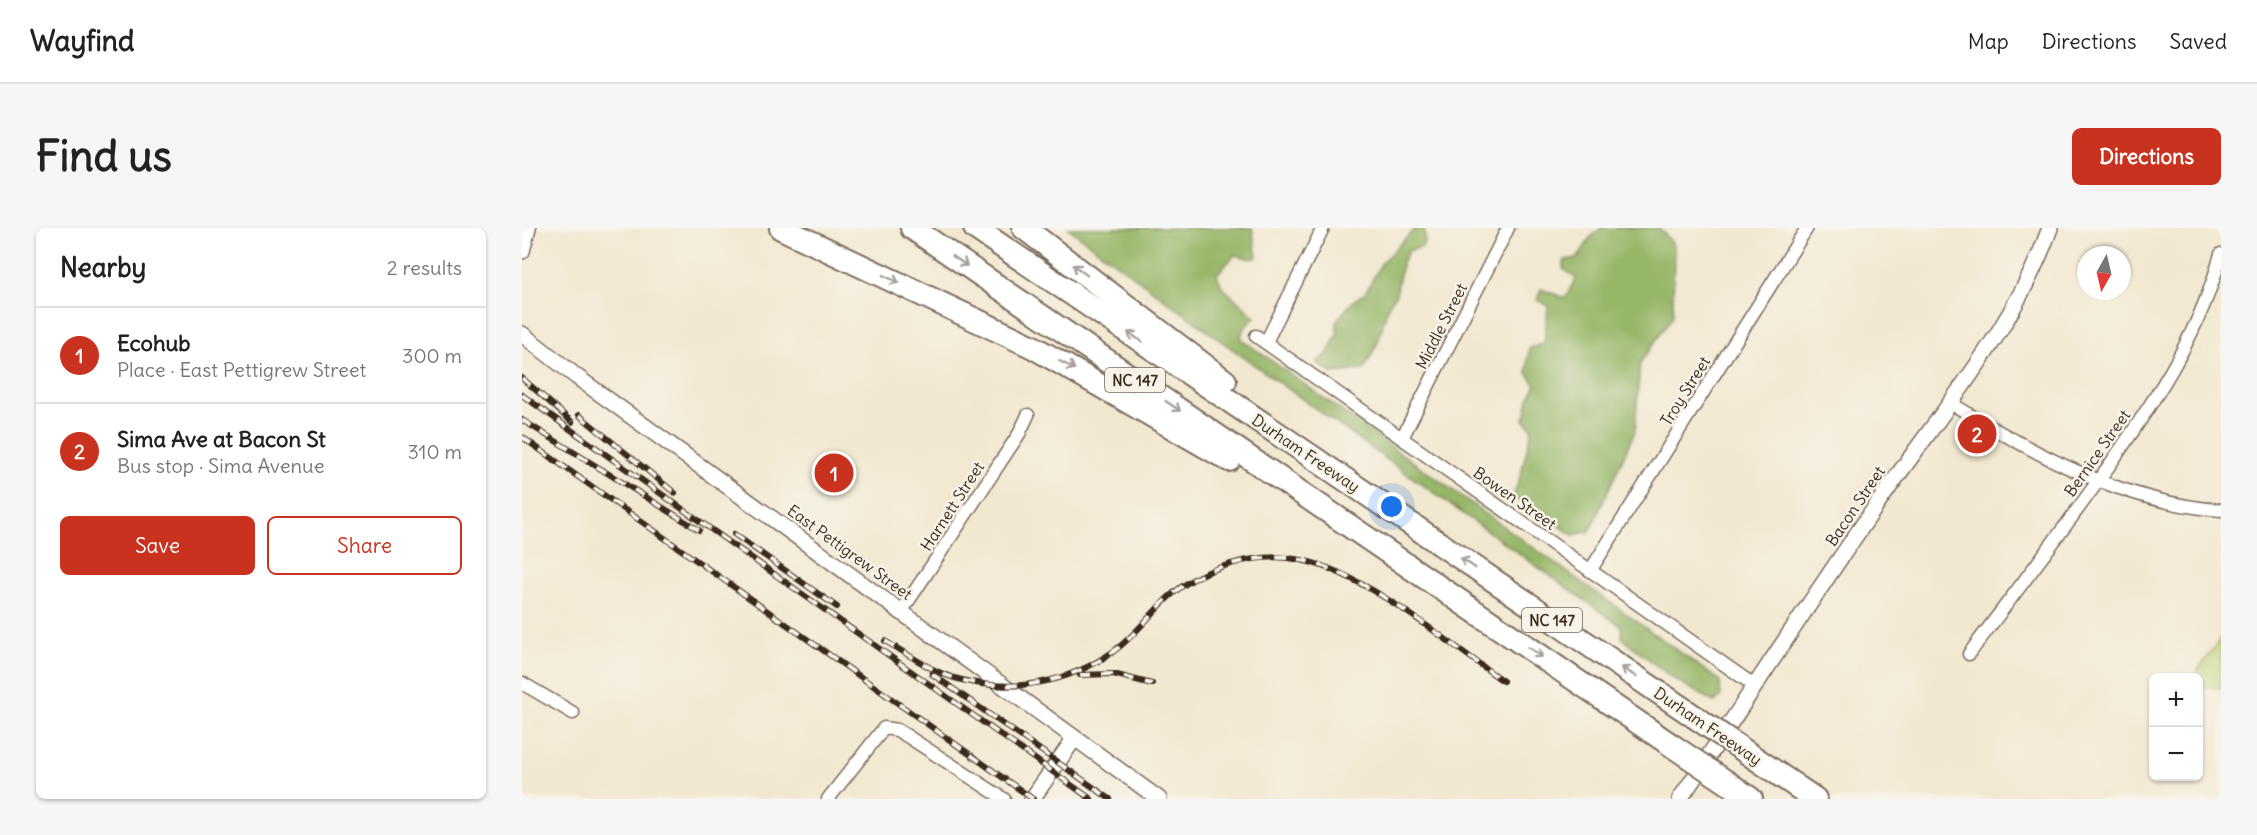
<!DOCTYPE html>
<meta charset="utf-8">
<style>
body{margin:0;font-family:Delius,sans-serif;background:#f6f6f6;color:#222}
.controls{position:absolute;right:18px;bottom:18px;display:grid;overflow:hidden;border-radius:9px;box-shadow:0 2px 4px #0004}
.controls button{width:54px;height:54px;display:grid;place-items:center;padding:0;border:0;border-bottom:2px solid #e0e0e0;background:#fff;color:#222;font:30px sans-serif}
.compass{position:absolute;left:1555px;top:18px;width:54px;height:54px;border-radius:50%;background:#fff;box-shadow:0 2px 4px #0004;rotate:188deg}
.you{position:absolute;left:870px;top:279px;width:21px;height:21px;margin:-15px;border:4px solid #fff;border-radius:50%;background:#1a73e8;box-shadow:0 0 0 9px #1a73e833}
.badge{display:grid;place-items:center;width:39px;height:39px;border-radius:50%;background:#c8321e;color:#fff;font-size:20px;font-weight:700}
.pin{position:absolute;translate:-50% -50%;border:3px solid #fff;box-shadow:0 2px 6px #0006}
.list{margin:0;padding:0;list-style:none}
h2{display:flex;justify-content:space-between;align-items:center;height:78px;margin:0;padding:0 24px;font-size:26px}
h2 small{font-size:20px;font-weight:400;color:#767676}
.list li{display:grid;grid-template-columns:39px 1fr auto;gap:18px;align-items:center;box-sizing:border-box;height:96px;padding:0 24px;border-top:2px solid #e0e0e0}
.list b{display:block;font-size:22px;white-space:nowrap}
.list p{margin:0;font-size:20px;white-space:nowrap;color:#767676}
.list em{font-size:20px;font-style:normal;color:#767676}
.actions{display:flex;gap:12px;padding:18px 24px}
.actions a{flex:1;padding:14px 0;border:2px solid #c8321e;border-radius:9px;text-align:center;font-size:21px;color:#c8321e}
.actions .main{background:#c8321e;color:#fff}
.map{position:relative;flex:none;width:1699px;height:571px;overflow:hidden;border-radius:9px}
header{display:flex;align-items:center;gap:36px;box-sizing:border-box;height:84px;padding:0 30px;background:#fff;border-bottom:2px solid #e0e0e0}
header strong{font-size:28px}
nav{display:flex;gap:33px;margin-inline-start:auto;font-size:21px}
.intro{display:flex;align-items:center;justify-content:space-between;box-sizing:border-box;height:144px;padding:0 36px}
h1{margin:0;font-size:42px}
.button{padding:15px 27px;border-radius:9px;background:#c8321e;color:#fff;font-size:21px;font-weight:700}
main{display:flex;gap:36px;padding:0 36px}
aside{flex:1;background:#fff;border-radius:9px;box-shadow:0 2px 4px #0004}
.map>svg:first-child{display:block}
.green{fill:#bed477;stroke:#7c7f4a;stroke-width:1.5}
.forest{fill:#96b668;stroke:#687043;stroke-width:1.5}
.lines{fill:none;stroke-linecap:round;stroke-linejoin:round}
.minor-casing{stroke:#7b6c5c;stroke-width:15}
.tertiary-casing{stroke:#7b6c5c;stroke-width:18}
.motorway-casing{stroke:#7b6c5c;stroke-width:26}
.minor{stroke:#fff;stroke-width:12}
.tertiary{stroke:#fff;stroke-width:15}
.motorway{stroke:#fff;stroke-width:22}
.rail-casing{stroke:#3b2a1e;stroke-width:6}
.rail{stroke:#f7f3e8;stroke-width:4;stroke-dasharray:11;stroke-linecap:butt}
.motorway-bridge-casing{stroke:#7b6c5c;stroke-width:26;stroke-linecap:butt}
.motorway-bridge{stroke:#fff;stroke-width:22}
.oneway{stroke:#a79f9a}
.labels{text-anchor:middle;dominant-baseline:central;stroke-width:5;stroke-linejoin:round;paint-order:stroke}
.shield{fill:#f7f3e8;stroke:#73665b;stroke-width:1.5}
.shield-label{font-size:15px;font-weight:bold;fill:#3b2a1e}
.street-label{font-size:16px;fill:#3b2a1e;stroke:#f7f3e8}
</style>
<header>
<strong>Wayfind</strong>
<nav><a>Map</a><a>Directions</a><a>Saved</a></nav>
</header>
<div class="intro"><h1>Find us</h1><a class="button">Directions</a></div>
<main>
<aside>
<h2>Nearby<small>2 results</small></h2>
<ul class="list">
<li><span class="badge">1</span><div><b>Ecohub</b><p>Place · East Pettigrew Street</p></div><em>300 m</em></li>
<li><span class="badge">2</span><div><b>Sima Ave at Bacon St</b><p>Bus stop · Sima Avenue</p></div><em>310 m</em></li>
</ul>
<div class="actions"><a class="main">Save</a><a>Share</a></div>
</aside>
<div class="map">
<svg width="1699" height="571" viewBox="0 0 1699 571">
<rect width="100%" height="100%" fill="#f7f3e8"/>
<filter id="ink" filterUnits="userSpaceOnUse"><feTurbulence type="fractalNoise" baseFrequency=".0167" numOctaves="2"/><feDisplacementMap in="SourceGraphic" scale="12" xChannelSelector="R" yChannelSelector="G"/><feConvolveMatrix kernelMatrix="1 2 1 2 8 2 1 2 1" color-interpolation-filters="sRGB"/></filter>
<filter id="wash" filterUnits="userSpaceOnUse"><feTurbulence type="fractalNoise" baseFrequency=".008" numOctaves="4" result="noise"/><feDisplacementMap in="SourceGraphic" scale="24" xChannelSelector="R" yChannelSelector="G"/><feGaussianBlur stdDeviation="1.35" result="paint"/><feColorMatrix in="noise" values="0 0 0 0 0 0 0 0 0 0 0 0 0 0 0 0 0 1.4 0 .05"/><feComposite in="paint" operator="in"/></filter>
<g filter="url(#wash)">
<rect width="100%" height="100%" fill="#f2e8d0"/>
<polygon class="green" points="1699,410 1699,460 1677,458 1676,449 1671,449"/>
<g class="forest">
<polygon points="546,0 730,0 735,29 729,31 713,27 695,46 700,59 733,89 721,101 719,111 1198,453 1199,469 1192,474 1150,450 1100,410 1100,399 703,116"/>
<polygon points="894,0 902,0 903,12 900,19 886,23 880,36 874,66 866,78 856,114 842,142 810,145 794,135 805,126 815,107 815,92 832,72 843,65 860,34"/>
<path d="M 1079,0 L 1137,0 L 1152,17 L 1151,88 L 1118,135 L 1113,203 L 1068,303 L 1051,307 L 991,269 L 998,249 L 1010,201 L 1002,191 C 1008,176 1003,174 1014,157 L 1005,145 L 1007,120 L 1022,116 L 1026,78 L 1015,72 L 1019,61 L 1043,70 L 1054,50 L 1041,41 L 1043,32 L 1056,30 L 1068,10 Z"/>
</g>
</g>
<g filter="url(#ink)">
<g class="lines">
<defs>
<g id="minor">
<polyline points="734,108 1233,458"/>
<polyline points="744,114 801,0"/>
<path d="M 1427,174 C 1506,223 1603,276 1699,282"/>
<polyline points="880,210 986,0"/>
<polyline points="1068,343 1285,0"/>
<polyline points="379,384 497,206 506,187"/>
<path d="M 1447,426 C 1495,362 1543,300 1589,235 C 1635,169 1678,105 1699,26"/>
<polyline points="0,455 51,485"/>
<polyline points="306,571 362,500 375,502 385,508 482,571"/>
</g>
<g id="tertiary">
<polyline points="0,23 6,0"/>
<polyline points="0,106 55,149 637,571"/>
<polyline points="510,571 552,511"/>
<path d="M 1158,571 C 1227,468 1294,363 1366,261 C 1424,178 1494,97 1528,0"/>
</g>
<g id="motorway">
<polyline points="259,0 511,119 707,232"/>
<polyline points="390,0 1152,519"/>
<polyline points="453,0 1173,489"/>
<polyline points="502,0 703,153"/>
<polyline points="1227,526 1293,571"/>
<polyline points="1206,555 1229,571"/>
</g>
</defs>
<use href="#minor" class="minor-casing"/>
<use href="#tertiary" class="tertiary-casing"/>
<use href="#motorway" class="motorway-casing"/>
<use href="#minor" class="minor"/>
<use href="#tertiary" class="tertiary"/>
<use href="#motorway" class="motorway"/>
<defs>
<g id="rail">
<polyline points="0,150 50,194"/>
<polyline points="0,167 569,571"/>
<polyline points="57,187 153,265"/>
<polyline points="0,192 177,302"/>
<polyline points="0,209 511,571"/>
<polyline points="212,306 315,379"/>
<path d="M 363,413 C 386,426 410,444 436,451 C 490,466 547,455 592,423 C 613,408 628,386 647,369 C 679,339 737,323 779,332 C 843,345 927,415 981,453"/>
<polyline points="410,446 588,571"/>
<polyline points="558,447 591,446 630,456"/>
</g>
</defs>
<use href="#rail" class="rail-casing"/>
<use href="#rail" class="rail"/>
<defs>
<g id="motorway-bridge">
<polyline points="1173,489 1227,526"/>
<polyline points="1152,519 1206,555"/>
</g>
</defs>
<use href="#motorway-bridge" class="motorway-bridge-casing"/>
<use href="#motorway-bridge" class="motorway-bridge"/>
</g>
<defs><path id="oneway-shaft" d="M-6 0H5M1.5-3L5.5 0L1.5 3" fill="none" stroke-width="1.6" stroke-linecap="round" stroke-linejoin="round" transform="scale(1.5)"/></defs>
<g class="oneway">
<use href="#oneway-shaft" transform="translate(438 33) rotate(34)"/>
<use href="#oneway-shaft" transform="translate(558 42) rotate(-143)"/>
<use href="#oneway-shaft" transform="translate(369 51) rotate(25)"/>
<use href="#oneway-shaft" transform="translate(613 109) rotate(-146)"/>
<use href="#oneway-shaft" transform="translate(545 137) rotate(28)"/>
<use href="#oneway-shaft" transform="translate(651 178) rotate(34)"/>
<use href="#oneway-shaft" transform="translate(946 335) rotate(-146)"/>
<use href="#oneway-shaft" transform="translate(1013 424) rotate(34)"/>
<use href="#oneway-shaft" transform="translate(1107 444) rotate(-146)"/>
</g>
</g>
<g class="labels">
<g class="shield">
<rect x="583" y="140" width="60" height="24" rx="4.5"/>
<rect x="1000" y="380" width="60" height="24" rx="4.5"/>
</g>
<g class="shield-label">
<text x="613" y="152">NC 147</text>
<text x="1030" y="392">NC 147</text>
</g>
<g class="street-label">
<text transform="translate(919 98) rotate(-63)">Middle Street</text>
<text transform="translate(1163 163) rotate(-58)">Troy Street</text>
<text transform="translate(784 225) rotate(34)">Durham Freeway</text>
<text transform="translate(1575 225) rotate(-55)">Bernice Street</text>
<text transform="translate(993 270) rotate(35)">Bowen Street</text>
<text transform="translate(430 278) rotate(-57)">Harnett Street</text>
<text transform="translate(1333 278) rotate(-56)">Bacon Street</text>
<text transform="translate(328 324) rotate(36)">East Pettigrew Street</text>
<text transform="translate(1186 498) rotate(34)">Durham Freeway</text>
</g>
</g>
</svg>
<div class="controls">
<button>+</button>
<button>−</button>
</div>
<svg class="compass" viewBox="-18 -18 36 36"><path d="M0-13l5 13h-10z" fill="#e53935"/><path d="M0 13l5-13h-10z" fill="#767676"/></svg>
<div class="you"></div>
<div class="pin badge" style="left:312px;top:245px">1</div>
<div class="pin badge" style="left:1455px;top:206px">2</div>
</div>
</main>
